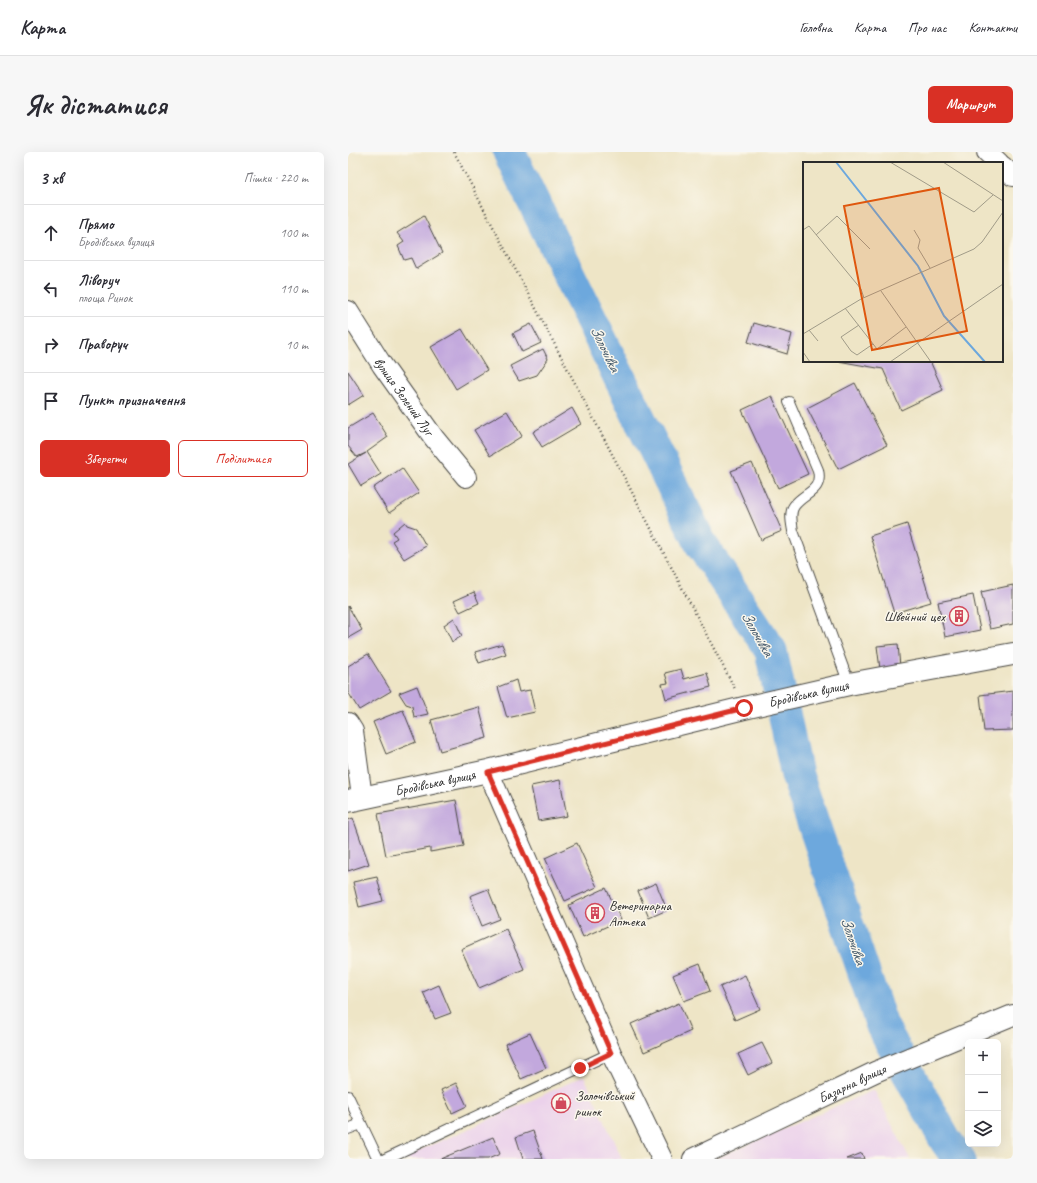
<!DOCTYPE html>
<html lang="uk">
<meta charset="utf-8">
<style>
body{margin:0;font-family:Caveat,sans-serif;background:#f7f7f7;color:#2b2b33}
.controls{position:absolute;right:12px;bottom:12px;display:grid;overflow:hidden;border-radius:6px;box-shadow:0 4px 16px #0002}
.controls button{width:36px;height:36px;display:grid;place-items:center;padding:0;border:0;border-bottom:1px solid #e1e1e2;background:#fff;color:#2b2b33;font:20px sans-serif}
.stop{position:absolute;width:12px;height:12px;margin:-9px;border:3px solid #d93025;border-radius:50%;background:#fff}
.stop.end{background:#d93025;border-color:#fff;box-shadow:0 1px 4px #0008}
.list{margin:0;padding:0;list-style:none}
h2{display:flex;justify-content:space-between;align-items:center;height:52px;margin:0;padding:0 16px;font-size:17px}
h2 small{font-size:13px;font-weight:400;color:#7c7c81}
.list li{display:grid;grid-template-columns:26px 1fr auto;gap:12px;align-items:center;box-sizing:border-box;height:56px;padding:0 16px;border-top:1px solid #e1e1e2}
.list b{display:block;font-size:15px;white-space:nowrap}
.list p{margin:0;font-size:13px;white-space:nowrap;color:#7c7c81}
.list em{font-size:13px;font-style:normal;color:#7c7c81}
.actions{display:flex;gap:8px;padding:12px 16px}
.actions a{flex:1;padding:9px 0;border:1px solid #d93025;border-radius:6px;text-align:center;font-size:14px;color:#d93025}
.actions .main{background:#d93025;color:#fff}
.icon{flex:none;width:22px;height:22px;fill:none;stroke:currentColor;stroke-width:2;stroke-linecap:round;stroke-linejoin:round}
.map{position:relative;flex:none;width:665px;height:1007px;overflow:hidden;border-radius:6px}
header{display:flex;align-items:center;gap:24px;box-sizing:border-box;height:56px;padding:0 20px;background:#fff;border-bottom:1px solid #e1e1e2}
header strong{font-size:19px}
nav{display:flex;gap:22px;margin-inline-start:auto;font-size:14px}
.intro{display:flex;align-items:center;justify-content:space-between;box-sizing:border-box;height:96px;padding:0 24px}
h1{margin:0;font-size:28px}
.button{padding:10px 18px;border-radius:6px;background:#d93025;color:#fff;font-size:14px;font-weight:700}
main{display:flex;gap:24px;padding:0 24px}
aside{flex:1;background:#fff;border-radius:6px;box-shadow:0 4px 16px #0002}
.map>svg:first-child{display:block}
.built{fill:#ebd1eb}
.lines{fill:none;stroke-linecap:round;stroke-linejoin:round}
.river{stroke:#6da8dd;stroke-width:33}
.building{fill:#c2a8dd}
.service-casing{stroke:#484742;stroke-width:12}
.minor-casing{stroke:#484742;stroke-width:22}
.tertiary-casing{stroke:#484742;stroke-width:24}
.path{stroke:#484742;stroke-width:2.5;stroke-dasharray:1 3;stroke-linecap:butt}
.service{stroke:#fff;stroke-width:10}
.minor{stroke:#fff;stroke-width:20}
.tertiary{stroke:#fff;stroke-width:22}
.route{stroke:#d93025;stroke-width:5}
.labels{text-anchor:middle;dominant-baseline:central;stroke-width:3;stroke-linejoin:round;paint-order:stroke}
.street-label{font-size:14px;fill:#2b2b2b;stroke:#fbf7ec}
.poi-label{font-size:14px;fill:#2b2b2b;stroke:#fbf7ec;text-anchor:start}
.water-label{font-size:15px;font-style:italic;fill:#425769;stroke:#fbf7ec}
.inset-river{fill:none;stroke:#6da8dd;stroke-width:2}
.inset-road{fill:none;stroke:#a09b88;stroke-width:1}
.view{fill:#df570e;fill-opacity:0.15;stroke:#df570e;stroke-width:2}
.inset-edge{fill:none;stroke:#2b2b2b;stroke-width:2}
</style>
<header>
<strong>Карта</strong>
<nav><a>Головна</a><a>Карта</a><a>Про нас</a><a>Контакти</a></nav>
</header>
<div class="intro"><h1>Як дістатися</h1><a class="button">Маршрут</a></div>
<main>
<aside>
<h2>3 хв<small>Пішки · 220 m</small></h2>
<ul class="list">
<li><svg class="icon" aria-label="ahead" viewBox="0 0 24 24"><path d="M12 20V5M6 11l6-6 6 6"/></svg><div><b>Прямо</b><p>Бродівська вулиця</p></div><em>100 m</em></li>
<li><svg class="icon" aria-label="left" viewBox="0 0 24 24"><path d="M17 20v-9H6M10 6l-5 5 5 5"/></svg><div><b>Ліворуч</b><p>площа Ринок</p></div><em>110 m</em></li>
<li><svg class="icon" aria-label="right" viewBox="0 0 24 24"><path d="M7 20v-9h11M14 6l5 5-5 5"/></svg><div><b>Праворуч</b></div><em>10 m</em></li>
<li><svg class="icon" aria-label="arrive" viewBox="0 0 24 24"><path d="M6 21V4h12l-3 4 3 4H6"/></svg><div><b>Пункт призначення</b></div></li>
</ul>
<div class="actions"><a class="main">Зберегти</a><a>Поділитися</a></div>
</aside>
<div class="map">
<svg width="665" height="1007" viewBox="0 0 665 1007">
<rect width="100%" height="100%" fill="#fbf7ec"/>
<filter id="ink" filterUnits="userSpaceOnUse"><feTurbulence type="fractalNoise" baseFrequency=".025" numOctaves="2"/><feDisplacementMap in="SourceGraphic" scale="8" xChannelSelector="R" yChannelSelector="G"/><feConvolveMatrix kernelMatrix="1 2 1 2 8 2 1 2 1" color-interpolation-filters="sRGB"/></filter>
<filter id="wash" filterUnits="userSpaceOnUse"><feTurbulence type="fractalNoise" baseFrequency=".012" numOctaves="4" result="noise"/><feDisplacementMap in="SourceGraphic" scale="16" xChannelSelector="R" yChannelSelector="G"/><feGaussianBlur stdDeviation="0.9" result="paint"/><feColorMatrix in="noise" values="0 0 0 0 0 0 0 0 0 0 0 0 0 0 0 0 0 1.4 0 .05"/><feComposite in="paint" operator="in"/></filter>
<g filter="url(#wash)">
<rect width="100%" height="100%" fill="#eee5c6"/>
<g class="built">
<polygon points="236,924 274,1007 51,1007 116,979"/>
<polygon points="526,938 562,1007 366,1007"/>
</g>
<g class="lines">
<polyline class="river" points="161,0 353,392 423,499 449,623 534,874 598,989 611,1007"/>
</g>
<g id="blocks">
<g class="building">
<polygon points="76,64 94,101 68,117 63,106 56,108 50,94 56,90 49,81"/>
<polygon points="406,171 444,182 439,202 400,190"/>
<polygon points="183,172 193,191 174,200 165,181"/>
<polygon points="114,177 139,218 108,237 83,195"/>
<polygon points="195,197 200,207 189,223 171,229 162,214"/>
<polygon points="490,209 582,209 595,238 553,258 535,217"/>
<polygon points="0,219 16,243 0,253"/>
<polygon points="507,231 539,293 490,317 459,256"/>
<polygon points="424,244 460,322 430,336 394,258"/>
<polygon points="224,256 233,272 194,295 185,280"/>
<polygon points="159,259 174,284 142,304 126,278"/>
<polygon points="25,261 40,285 19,300 33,322 13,334 0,312 18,301 9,305 0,294 0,276"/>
<polygon points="404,311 434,379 413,388 383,319"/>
<polygon points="54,316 71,341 41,361 25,336"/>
<polygon points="57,370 59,373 68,376 78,394 56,407 44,389 49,386 45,380"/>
<polygon points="559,372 583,450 546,461 522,384"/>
<polygon points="665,433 665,472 642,477 633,440"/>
<polygon points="126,440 131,451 112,460 106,449"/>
<polygon points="625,443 632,478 597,485 590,450"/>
<polygon points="0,454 14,478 0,486"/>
<polygon points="106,466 114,484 104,490 96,473"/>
<polygon points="154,492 158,502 131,511 127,500"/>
<polygon points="550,492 552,515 532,517 529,494"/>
<polygon points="20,502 43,539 11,558 0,540 0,514"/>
<polygon points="333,517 336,527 359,521 363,535 318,547 314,532 320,531 317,521"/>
<polygon points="168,528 171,540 182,538 187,560 159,566 150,535"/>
<polygon points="69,534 80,562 66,565 64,554 58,552 51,541"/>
<polygon points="665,539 665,578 636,579 632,543"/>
<polygon points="131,555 139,586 92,599 83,568"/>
<polygon points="55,558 68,590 38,602 25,570"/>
<polygon points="212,628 219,664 190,669 183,634"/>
<polygon points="108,648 116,694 82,700 82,696 38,704 30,662"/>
<polygon points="5,666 21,712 0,719 0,668"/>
<polygon points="229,691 249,735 217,749 197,706"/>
<polygon points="29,725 35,749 11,755 5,730"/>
<polygon points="308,731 319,758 301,766 290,739"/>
<polygon points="258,736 273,768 235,785 221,753"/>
<polygon points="140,737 152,767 134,774 122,744"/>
<polygon points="158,777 176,817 131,836 113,797"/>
<polygon points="352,812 362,839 336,849 325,823"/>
<polygon points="397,823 412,857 387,868 372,835"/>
<polygon points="91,833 103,861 87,867 75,840"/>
<polygon points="331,851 343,879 296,900 283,872"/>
<polygon points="182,881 198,916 173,927 157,892"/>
<polygon points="414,891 424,911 400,923 390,902"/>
<polygon points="108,931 119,954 104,961 93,938"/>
<polygon points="185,979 195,1007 175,1007 168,985"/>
<polygon points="145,985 152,1002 140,1007 92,1007"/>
<polygon points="514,1001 516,1007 499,1007"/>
</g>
</g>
</g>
<g filter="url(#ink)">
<use href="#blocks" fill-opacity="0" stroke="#484742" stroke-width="1"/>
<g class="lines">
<defs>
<g id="service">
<path d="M 441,250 L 470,318 C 475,340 456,340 446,354 C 441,361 444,372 445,379 L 501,532"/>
<polyline points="0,944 30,1007"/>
<polyline points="0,977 13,972"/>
<polyline points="37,1007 263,901"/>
</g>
<g id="minor">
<polyline points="639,0 651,11"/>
<polyline points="654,14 665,24"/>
<path id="s1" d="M 0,159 L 34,213 L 86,286 L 118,325"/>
<polyline points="0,571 5,579 14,645"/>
<polyline points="140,619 263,901 314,1007"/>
<path id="s2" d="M 345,1007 L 527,920 L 665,863"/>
</g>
<g id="tertiary">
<path id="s3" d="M 0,649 L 140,619 L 396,556 L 501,532 L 665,502"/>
</g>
</defs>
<use href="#service" class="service-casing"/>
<use href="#minor" class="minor-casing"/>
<use href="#tertiary" class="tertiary-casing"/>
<polyline class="path" points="106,0 387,537"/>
<use href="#service" class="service"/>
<use href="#minor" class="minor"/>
<use href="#tertiary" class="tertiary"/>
</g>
</g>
<g class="lines" filter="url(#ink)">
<polyline class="route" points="232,916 263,901 140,620 396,556"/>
</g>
<defs>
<symbol id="building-ring" viewBox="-11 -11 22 22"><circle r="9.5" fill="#fbf7ec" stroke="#d1495b" stroke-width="1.5"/><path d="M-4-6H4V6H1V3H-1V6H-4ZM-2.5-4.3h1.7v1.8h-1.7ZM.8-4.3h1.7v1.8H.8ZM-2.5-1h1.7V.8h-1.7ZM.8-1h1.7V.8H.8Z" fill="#d1495b"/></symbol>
<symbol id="shop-ring" viewBox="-11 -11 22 22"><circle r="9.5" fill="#fbf7ec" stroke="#d1495b" stroke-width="1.5"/><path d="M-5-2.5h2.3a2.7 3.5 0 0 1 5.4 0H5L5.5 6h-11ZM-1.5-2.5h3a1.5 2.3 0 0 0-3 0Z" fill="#d1495b"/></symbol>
</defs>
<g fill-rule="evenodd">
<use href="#building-ring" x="600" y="453" width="22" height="22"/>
<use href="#building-ring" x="236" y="750" width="22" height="22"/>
<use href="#shop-ring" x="202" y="940" width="22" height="22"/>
</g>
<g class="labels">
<g class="street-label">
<text stroke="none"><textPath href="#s1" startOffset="102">вулиця Зелений Луг</textPath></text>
<text stroke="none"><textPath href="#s3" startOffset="473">Бродівська вулиця</textPath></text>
<text stroke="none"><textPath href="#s3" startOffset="89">Бродівська вулиця</textPath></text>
<text stroke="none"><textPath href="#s2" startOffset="176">Базарна вулиця</textPath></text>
</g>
<g class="poi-label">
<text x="597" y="464" text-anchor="end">Швейний цех</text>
<text x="261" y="753">Ветеринарна<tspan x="261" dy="16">Аптека</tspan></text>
<text x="227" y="943">Золочівський<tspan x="227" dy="16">ринок</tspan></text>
</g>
<g class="water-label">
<text transform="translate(257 197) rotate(64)">Золочівка</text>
<text transform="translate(409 482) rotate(60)">Золочівка</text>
<text transform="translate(505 789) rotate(71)">Золочівка</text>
</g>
</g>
<g transform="translate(455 10)">
<rect width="200" height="200" fill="#eee5c6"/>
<path class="inset-river" d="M 33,0 L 115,104 L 141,154 L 182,200"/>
<path class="inset-road" d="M 87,0 L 171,50 L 190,33M 140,0 L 200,39M 0,68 L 6,64 L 58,127 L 61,136M 111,68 L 117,78 L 115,86 L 127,106M 13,73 L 34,54 L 67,87M 78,129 L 128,200M 42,146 L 74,187 L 103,165M 56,163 L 38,175 L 48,189 L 54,193 L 70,182M 6,168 L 15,179M 0,172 L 58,137 L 171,87 L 179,80 L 200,50M 0,190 L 7,200M 87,200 L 200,122"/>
<path class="view" d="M 136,26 L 164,169 L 69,188 L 41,44 Z"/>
<rect width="200" height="200" class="inset-edge"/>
</g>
</svg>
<div class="controls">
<button>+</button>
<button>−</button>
<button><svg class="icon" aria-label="layers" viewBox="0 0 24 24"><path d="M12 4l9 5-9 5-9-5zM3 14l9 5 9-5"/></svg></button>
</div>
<div class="stop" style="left:396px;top:556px"></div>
<div class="stop end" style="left:232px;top:916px"></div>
</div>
</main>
